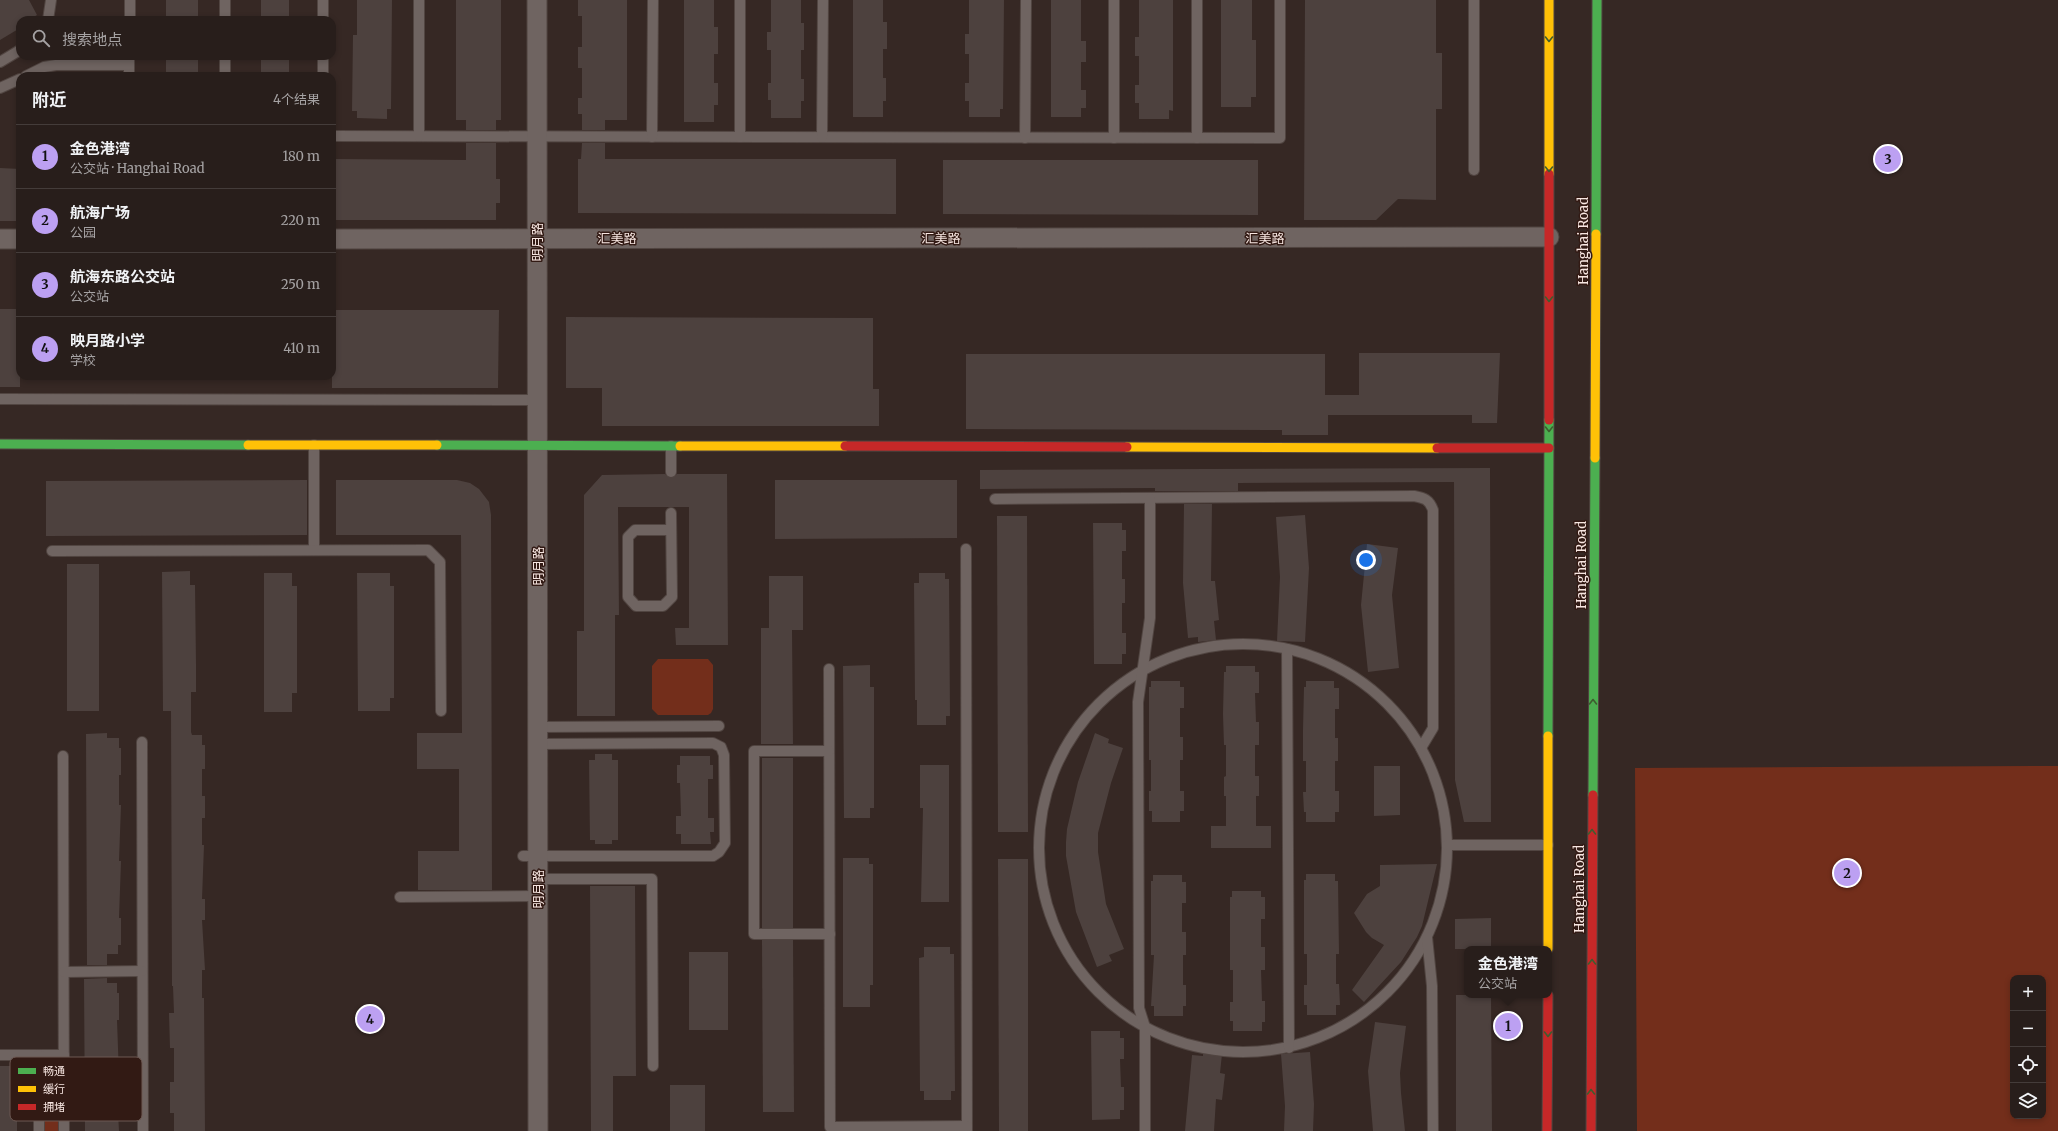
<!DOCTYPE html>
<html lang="zh">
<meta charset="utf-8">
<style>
body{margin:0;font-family:Merriweather,"Noto Sans SC",serif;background:#302724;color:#f1f3f6}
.controls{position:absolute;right:12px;bottom:12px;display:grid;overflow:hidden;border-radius:8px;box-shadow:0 2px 6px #0003}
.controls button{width:36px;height:36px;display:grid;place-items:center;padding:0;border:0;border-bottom:1px solid #443c3a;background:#281e1b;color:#f1f3f6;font:20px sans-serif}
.you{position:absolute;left:1366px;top:560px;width:14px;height:14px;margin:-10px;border:3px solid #fff;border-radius:50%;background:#1a73e8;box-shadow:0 0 0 6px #1a73e833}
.badge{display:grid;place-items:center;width:26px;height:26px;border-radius:50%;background:#bca0f2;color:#111;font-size:13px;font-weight:700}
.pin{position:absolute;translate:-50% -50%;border:2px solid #fff;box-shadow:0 1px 4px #0006}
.popup{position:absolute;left:1464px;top:946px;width:88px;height:52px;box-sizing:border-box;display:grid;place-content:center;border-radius:8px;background:#281e1b;filter:drop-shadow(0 1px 3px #0005);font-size:13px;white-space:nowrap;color:#a5a2a3}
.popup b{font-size:15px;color:#f1f3f6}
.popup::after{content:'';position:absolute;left:50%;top:100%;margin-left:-8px;border:8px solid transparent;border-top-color:#281e1b}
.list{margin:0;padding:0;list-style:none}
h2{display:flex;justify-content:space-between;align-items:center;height:52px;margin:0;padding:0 16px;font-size:17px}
h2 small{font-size:13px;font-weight:400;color:#a5a2a3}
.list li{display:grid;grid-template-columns:26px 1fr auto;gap:12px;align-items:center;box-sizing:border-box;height:64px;padding:0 16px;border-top:1px solid #443c3a}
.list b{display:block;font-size:15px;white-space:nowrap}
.list p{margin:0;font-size:13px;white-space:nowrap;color:#a5a2a3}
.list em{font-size:13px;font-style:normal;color:#a5a2a3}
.icon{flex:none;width:22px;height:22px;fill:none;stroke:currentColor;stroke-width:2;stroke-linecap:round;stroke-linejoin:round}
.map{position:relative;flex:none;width:2058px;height:1131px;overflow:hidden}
.search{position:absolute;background:#281e1b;box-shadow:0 2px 6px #0003;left:16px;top:16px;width:320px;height:44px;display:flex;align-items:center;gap:10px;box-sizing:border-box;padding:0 14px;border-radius:12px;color:#a5a2a3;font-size:15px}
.panel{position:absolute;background:#281e1b;box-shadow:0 2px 6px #0003;left:16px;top:72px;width:320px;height:308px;border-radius:12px}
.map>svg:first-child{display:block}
.green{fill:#732e1b;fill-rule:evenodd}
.building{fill:#4d413e}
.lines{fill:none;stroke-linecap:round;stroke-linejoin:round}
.lane-casing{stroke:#514541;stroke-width:12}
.street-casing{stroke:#514541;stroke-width:21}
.fast-casing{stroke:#514541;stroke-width:11}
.slow-casing{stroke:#514541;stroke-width:11}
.jam-casing{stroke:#514541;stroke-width:11}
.lane{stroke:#6f6461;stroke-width:10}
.street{stroke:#6f6461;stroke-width:19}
.fast{stroke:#4caf50;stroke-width:9}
.slow{stroke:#ffc107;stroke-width:9}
.jam{stroke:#c62828;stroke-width:9}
.oneway{stroke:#3e5d2f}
.labels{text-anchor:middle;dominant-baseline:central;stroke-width:3;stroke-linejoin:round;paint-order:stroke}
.street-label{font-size:13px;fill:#f8e7e2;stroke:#321a14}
.key{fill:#321a14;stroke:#6d5852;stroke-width:1}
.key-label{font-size:11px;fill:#f8e7e2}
</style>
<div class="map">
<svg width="2058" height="1131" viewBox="0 0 2058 1131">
<rect width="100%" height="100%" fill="#362824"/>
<g class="green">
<polygon points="658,659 708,659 713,665 713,709 711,713 708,715 658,715 652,709 652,666"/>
<path d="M 2058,766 L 2058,1131 L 1637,1131 L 1635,768 ZM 2013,978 L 2043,978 L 2043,1116 L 2013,1116 Z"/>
<polygon points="47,1072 57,1073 60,1077 60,1131 45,1131 45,1077"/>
</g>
<g class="building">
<polygon points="0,0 29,0 37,15 29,20 20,20 20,28 0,40"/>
<rect x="166" y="0" width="32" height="20"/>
<rect x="261" y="0" width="28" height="20"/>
<polygon points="357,0 392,0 391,109 387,109 387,119 357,118 357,111 352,111 353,35 357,35"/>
<polygon points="456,0 501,0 501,120 496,120 496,130 466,130 466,120 456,120"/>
<polygon points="578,0 627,0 627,120 605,120 605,130 582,130 582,114 578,114 578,98 582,98 582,68 578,68 578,47 582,47 582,16 578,16"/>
<polygon points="684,0 714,0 714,27 718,27 718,54 714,54 714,83 718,83 718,105 714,105 714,122 684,122"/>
<polygon points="771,0 801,0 801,23 804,23 804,50 801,50 801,79 804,79 804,101 801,101 801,118 771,118 771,100 768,100 768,83 771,83 771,50 767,50 767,32 771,32"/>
<polygon points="853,0 883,0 883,22 887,22 887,49 883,49 883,78 886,78 886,101 883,101 883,117 853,117"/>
<polygon points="969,0 1004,0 1003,109 1000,109 1000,117 969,117 969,101 965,101 965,83 969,83 969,54 965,54 965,34 969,34"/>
<polygon points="1051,0 1081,0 1081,41 1086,41 1086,62 1081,62 1081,90 1086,90 1086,108 1081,108 1081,117 1051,117"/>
<polygon points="1139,0 1173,0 1173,111 1169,110 1169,119 1139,119 1139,103 1135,103 1135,85 1139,85 1139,56 1135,56 1135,37 1139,37"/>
<polygon points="1221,0 1252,0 1252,40 1256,40 1256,97 1251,97 1251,107 1221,107"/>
<polygon points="1305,0 1436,0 1436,53 1442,53 1442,109 1436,109 1436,200 1398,199 1376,220 1304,220"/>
<rect x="166" y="56" width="32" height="20"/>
<rect x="261" y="56" width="28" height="20"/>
<polygon points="466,143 496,143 496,179 500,179 500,203 496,203 496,220 332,220 332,159 466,160"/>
<polygon points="582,143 605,143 605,159 896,159 896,214 578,213 578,159 581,159"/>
<polygon points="943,160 1258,160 1258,215 943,214"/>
<polygon points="0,168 20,169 20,221 0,221"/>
<rect x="0" y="309" width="20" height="78"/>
<polygon points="332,310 499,310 498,388 332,388"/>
<polygon points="566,317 873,318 873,389 879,389 879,426 602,426 602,388 566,388"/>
<polygon points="1359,353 1500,353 1497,423 1472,423 1472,415 1328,415 1328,435 1282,435 1282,430 966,429 966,354 1325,354 1325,395 1359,395"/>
<polygon points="1490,468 1491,822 1464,822 1455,780 1454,482 1238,483 1238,491 1155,491 1155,488 980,489 980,470"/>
<polygon points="665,474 671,478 677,474 727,474 728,645 676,645 675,628 689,628 689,507 618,507 619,615 615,615 615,716 577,716 577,631 584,631 584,495 602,475"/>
<polygon points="307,480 307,535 46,536 46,481"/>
<polygon points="336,480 457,480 470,483 479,489 489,502 491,515 492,890 418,890 418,851 459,851 459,769 417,769 417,733 462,733 461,535 336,535"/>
<polygon points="775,480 957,480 957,538 775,539"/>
<polygon points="1184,504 1212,504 1211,581 1215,581 1219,620 1214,621 1216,640 1198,642 1198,637 1188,638 1183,583"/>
<polygon points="1305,515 1309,568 1305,642 1277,641 1280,577 1276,517"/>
<polygon points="997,516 1027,516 1028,832 998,832"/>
<polygon points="1093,523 1122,523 1122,530 1126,530 1126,551 1122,551 1122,579 1125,579 1125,603 1122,603 1122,633 1126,633 1126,654 1122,654 1122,664 1094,664"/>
<polygon points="1367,544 1398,548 1392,595 1399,668 1368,672 1361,605"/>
<rect x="67" y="564" width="32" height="147"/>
<polygon points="190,571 190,585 195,585 196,664 196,692 191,692 191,732 192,735 202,735 202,745 205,745 205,769 202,769 202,796 205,796 205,818 202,818 202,845 204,845 202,899 205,899 205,920 202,920 205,970 202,970 202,998 204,998 205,1131 174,1131 174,1113 170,1113 170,1082 174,1082 174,1048 170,1048 169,1013 174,1013 173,986 172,986 171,711 163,711 162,572"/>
<polygon points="264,573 292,573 292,586 297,586 297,693 292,693 292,712 264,712"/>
<polygon points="357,573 390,573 390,586 394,586 394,698 390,698 390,711 358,711"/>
<polygon points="919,573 945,573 945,579 949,579 950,716 946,716 946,725 917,725 917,700 915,700 914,583 919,583"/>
<polygon points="769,576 803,576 803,630 792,630 793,744 761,744 761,628 769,628"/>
<polygon points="870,665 870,687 874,687 874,808 870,808 870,818 844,818 843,666"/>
<polygon points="1226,666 1255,666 1255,672 1259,672 1259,693 1255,693 1256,722 1259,722 1259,745 1255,745 1255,776 1259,776 1259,796 1256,796 1256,826 1271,826 1271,848 1211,848 1211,826 1226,826 1226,796 1224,796 1224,777 1226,776 1226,745 1224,745 1223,714 1224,672 1226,672"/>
<polygon points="1151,681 1180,681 1180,687 1184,687 1184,708 1180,708 1180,737 1183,737 1183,760 1180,760 1180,791 1184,791 1184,811 1180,811 1180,822 1152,822 1152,811 1149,811 1149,791 1151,791 1151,760 1149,760 1149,687 1151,687"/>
<polygon points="1306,681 1334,681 1334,688 1339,688 1339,709 1335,709 1335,738 1338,738 1338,761 1335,761 1335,791 1339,791 1339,812 1335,812 1335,822 1306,822 1306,812 1304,812 1303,792 1306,792 1306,761 1303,761 1303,730 1304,687 1306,687"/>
<polygon points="107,733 107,738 119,738 119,748 121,748 121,775 119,775 119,805 121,805 119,861 121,861 119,918 121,918 121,945 118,945 118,954 107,954 107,965 87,965 86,734"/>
<polygon points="1095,733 1109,739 1108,743 1123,748 1111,783 1098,833 1098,852 1106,904 1124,949 1109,955 1112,961 1097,967 1076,912 1066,856 1066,842 1067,829 1078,782"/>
<polygon points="595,754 612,754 612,760 618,760 618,840 612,840 612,844 595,844 595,840 590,840 589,760 595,760"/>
<polygon points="680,756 710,756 710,765 713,765 713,779 708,779 708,818 714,818 714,832 710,832 711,844 681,844 681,834 676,834 676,816 681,816 680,783 677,783 677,765 680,765"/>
<rect x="762" y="758" width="31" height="170"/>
<polygon points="920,765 949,765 949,902 921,902 923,808 920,808"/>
<polygon points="1374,766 1400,766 1400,815 1374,816"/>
<polygon points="843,858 869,858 869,864 873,864 873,985 870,985 870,1007 843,1007"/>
<polygon points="998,859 1028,859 1028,1131 999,1131"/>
<polygon points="1437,864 1422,926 1417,937 1401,962 1364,1002 1352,990 1384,945 1372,938 1366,932 1354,913 1367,894 1380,886 1380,865"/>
<polygon points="1306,874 1335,874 1335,881 1338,881 1339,954 1336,954 1336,984 1339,984 1340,1005 1336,1005 1336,1015 1307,1015 1307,1005 1304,1005 1304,985 1307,985 1307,954 1304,954 1304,880 1306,880"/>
<polygon points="1153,875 1182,875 1182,882 1186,882 1186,903 1182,903 1182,932 1186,932 1186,955 1183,955 1183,985 1186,985 1186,1006 1183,1006 1183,1016 1154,1016 1154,1006 1151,1006 1154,955 1151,955 1151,881 1153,881"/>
<polygon points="590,886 635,886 636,1076 613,1076 613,1131 591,1131"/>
<polygon points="1232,891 1261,891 1261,897 1265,897 1265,919 1261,919 1261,947 1265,947 1265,970 1261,970 1262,1001 1265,1001 1265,1022 1262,1022 1262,1031 1233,1031 1233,1021 1230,1021 1230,1002 1233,1002 1233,970 1230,970 1230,897 1232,897"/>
<polygon points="1491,918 1491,949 1455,949 1455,919"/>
<polygon points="762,940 793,940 794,1112 763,1112"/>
<polygon points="924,947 950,947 950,954 954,954 955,1091 951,1091 951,1100 924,1100 924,1091 920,1091 919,958 924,957"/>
<rect x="689" y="952" width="39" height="78"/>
<polygon points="107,978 107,983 117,983 117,993 119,993 119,1020 117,1020 119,1076 116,1076 119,1131 85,1131 84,979"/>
<polygon points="1456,995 1491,995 1492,1131 1456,1131"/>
<polygon points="1375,1022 1406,1026 1400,1073 1401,1093 1405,1131 1373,1131 1368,1071"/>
<polygon points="1091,1031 1120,1031 1120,1038 1124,1038 1124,1059 1120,1059 1121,1087 1124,1087 1124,1110 1120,1110 1120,1119 1092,1120"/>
<polygon points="1203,1052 1222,1054 1220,1073 1225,1074 1222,1100 1216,1099 1214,1131 1185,1131 1192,1055 1203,1056"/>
<polygon points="1310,1052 1314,1104 1313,1131 1284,1131 1285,1106 1281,1054"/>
<polygon points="0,1066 17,1066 17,1095 20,1095 20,1120 17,1120 17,1131 0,1131"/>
<rect x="670" y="1085" width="35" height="46"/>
</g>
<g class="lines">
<defs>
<g id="lane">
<polyline points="48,20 51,0"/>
<polyline points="130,20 130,0"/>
<polyline points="225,20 225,0"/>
<polyline points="323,20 323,0"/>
<polyline points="0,62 20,50"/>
<polyline points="26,76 44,67 56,65 129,65"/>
<polyline points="129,76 129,56"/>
<polyline points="225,76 225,56"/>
<polyline points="323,76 323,56"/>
<polyline points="0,88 20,79"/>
<polyline points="332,136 1280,138 1280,0"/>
<polyline points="419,136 419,0"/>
<polyline points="652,137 653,0"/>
<polyline points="740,137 740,0"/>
<polyline points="822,137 823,0"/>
<polyline points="1025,138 1026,0"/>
<polyline points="1114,138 1114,0"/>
<polyline points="1197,138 1197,0"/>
<polyline points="1474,170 1474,0"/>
<polyline points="0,399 538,400"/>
<polyline points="314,445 314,550"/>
<polyline points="671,446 671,472"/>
<path d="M 995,499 L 1414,496 C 1424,498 1429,499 1433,510 L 1433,728 L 1421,748"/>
<polyline points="671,513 672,597 663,606 636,606 628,597 628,537 635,530 671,530"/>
<polyline points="966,549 967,1131"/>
<polyline points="52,551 428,550 440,562 441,711"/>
<circle cx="1243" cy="848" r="204"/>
<polyline points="1287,649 1289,1048"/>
<polyline points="829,669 830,1127 967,1126"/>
<polyline points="538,727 719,726"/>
<polyline points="142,742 143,1131"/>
<polyline points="829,751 754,751 754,934 830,934"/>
<polyline points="63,756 64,1131"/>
<polyline points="1447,845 1548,845"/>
<polyline points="523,856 713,856 719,852 725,843 724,755 721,747 713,743 538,744"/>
<polyline points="538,879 652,879 653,1066"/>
<polyline points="400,897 538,896"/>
<polyline points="1427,937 1432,986 1433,1131"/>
<polyline points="64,972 142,971"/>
<polyline points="0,1055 64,1055"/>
<polyline points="39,1055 39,1131"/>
<polyline points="1145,1131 1145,1027 1139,1008 1138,702 1150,618 1150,499"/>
</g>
<g id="street">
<polyline points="537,0 538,1131"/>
<polyline points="0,239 20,239"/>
<polyline points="332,239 1549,237"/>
</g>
<g id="fast">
<polyline points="1596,234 1597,0"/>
<polyline points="0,444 248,445"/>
<polyline points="437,445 680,446"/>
<polyline points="1548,736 1549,420"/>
<polyline points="1593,795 1595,458"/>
</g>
<g id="slow">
<polyline points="1549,174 1549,0"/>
<polyline points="248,445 437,445"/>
<polyline points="680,446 845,446"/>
<polyline points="1127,447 1437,448"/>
<polyline points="1595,458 1596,234"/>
<polyline points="1548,949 1548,736"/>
</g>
<g id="jam">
<polyline points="1549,420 1549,174"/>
<polyline points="845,446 1127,447"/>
<polyline points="1437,448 1549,448"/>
<polyline points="1547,1131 1548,995"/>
<polyline points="1591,1131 1593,795"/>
</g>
</defs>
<use href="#lane" class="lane-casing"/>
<use href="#street" class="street-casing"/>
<use href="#fast" class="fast-casing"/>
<use href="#slow" class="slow-casing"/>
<use href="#jam" class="jam-casing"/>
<use href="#lane" class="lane"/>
<use href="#street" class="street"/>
<use href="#fast" class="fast"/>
<use href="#slow" class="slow"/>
<use href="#jam" class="jam"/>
</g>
<defs><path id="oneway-chevron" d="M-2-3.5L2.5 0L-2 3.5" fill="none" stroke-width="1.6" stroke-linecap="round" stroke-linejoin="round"/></defs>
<g class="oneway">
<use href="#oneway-chevron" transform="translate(1549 39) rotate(90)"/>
<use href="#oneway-chevron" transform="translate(1549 169) rotate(90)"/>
<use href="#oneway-chevron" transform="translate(1549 299) rotate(90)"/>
<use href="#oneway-chevron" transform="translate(1549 429) rotate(90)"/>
<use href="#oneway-chevron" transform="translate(1593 702) rotate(-90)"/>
<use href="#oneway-chevron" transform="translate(1592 832) rotate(-90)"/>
<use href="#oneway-chevron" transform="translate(1592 962) rotate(-90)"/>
<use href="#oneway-chevron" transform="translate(1548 1034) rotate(90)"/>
<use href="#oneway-chevron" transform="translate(1591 1092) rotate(-90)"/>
</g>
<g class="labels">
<g class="street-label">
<text x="617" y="238">汇美路</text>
<text x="941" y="238">汇美路</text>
<text x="1265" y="238">汇美路</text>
<text transform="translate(1583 241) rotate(-90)">Hanghai Road</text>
<text transform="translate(537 242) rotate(-90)">明月路</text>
<text transform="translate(1581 565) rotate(-90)">Hanghai Road</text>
<text transform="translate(538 566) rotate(-90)">明月路</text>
<text transform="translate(538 889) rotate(-90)">明月路</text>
<text transform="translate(1579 889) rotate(-90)">Hanghai Road</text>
</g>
</g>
<rect x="10" y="1057" width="132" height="64" rx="6" class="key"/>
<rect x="18" y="1068" width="18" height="6" fill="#4caf50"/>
<rect x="18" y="1086" width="18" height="6" fill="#ffc107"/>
<rect x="18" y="1104" width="18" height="6" fill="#c62828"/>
<g class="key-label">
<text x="43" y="1075">畅通</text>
<text x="43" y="1093">缓行</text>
<text x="43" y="1111">拥堵</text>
</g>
</svg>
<div class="controls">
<button>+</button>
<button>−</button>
<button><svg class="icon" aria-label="locate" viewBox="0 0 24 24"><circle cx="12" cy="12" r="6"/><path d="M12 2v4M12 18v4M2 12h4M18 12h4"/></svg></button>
<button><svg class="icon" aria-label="layers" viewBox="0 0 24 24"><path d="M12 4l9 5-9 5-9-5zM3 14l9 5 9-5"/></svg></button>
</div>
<div class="you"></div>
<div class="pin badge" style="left:1508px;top:1026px">1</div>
<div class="popup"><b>金色港湾</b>公交站</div>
<div class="pin badge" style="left:1847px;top:873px">2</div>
<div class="pin badge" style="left:1888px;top:159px">3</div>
<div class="pin badge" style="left:370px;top:1019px">4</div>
<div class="search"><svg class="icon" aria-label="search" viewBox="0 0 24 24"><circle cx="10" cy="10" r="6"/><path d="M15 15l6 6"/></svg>搜索地点</div>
<section class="panel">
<h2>附近<small>4个结果</small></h2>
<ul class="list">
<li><span class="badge">1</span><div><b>金色港湾</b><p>公交站 · Hanghai Road</p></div><em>180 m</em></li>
<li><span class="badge">2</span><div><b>航海广场</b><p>公园</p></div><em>220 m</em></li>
<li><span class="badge">3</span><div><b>航海东路公交站</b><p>公交站</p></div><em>250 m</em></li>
<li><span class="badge">4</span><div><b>映月路小学</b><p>学校</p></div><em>410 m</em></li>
</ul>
</section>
</div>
